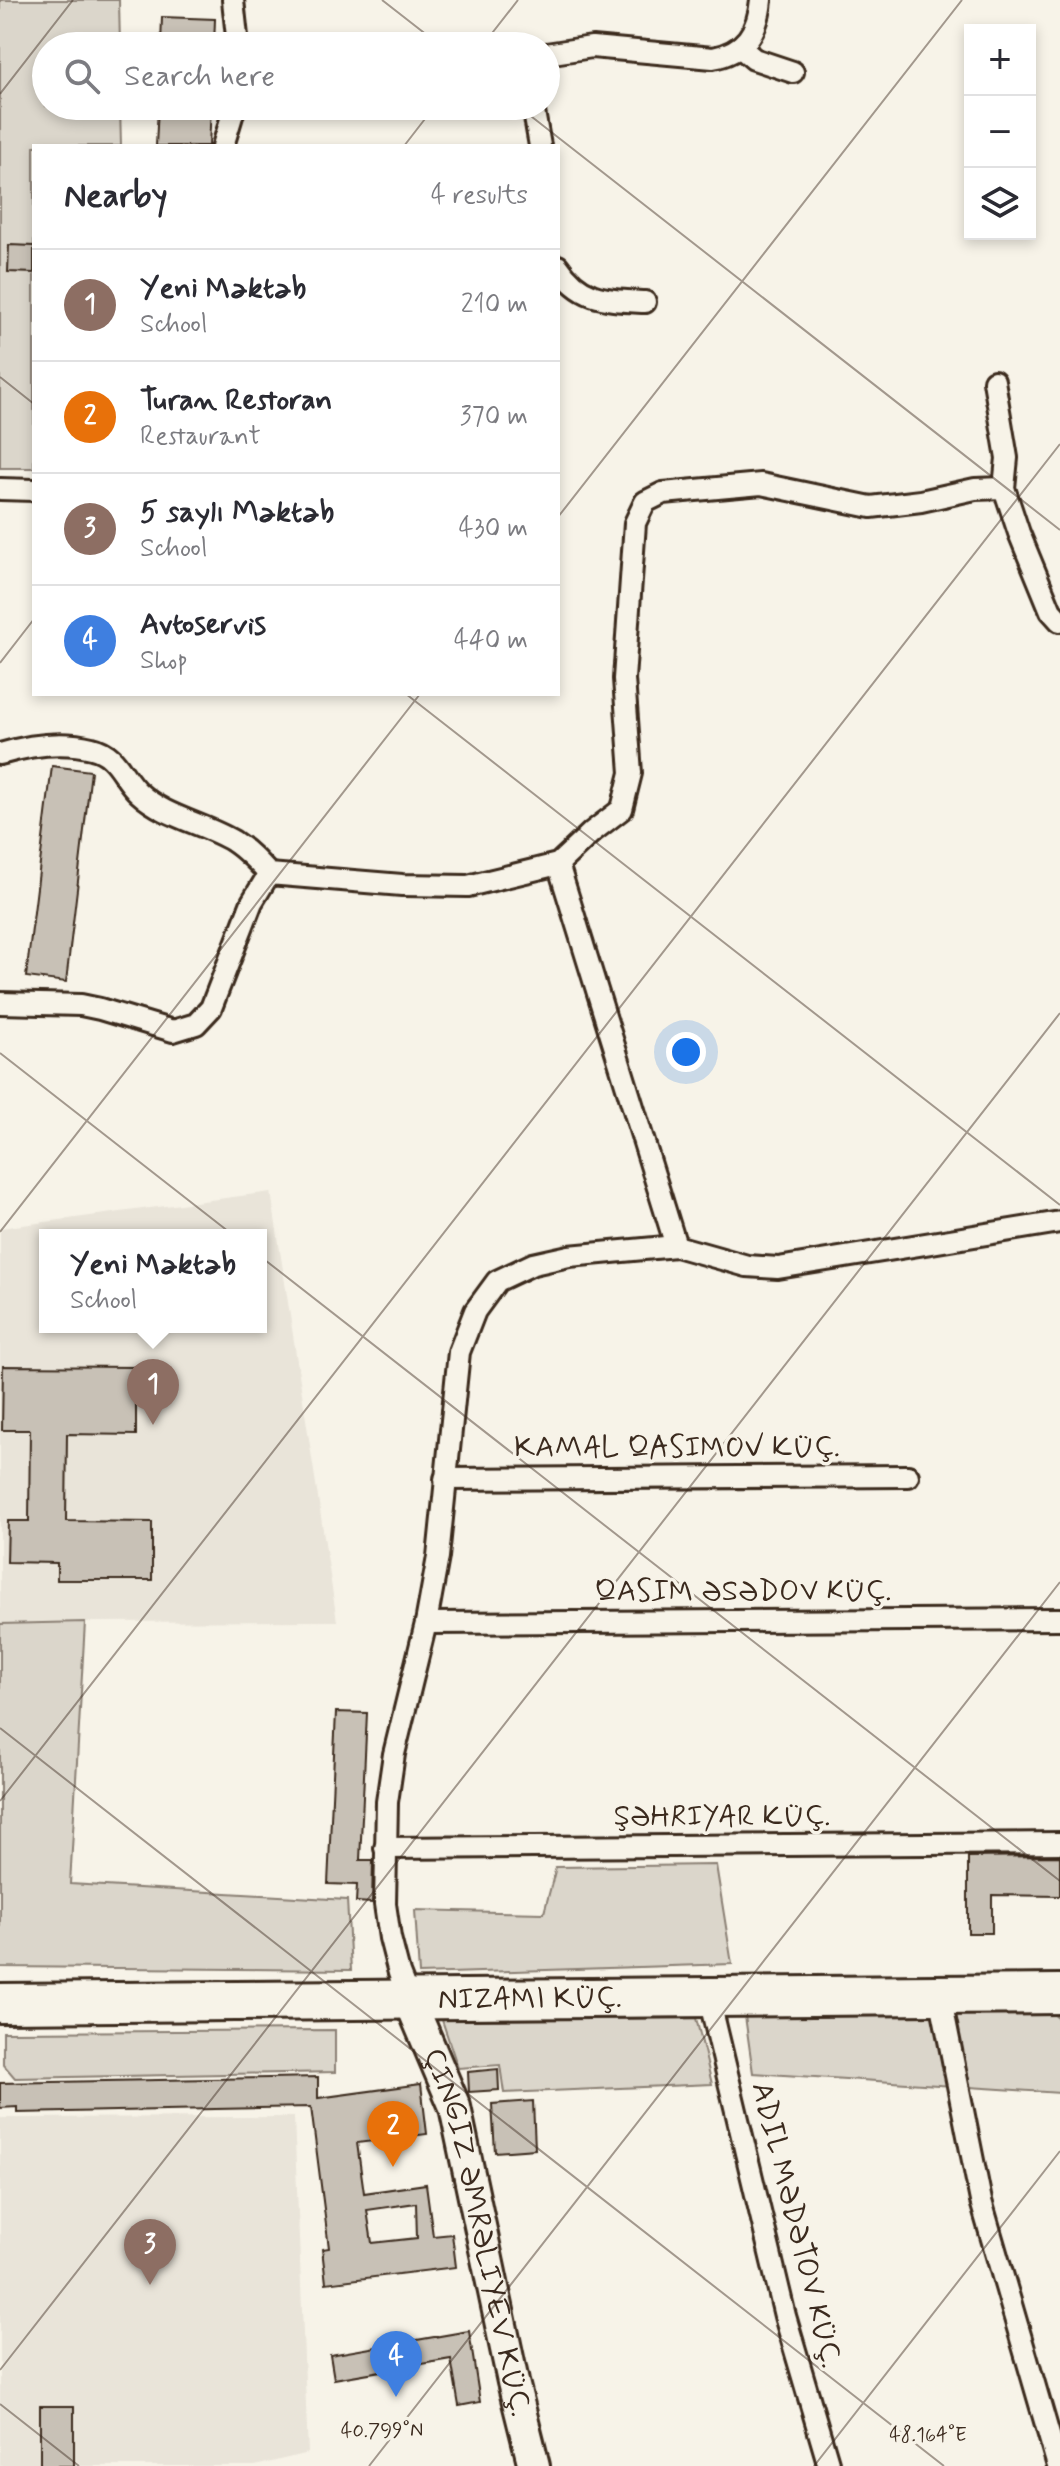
<!DOCTYPE html>
<meta charset="utf-8">
<style>
body{margin:0;font-family:Mynerve,sans-serif;background:#f2f2f3;color:#2b2b33}
.controls{position:absolute;right:24px;top:24px;display:grid;overflow:hidden;border-radius:0px;box-shadow:0 4px 12px #0003}
.controls button{width:72px;height:72px;display:grid;place-items:center;padding:0;border:0;border-bottom:2px solid #e1e1e2;background:#fff;color:#2b2b33;font:40px sans-serif}
.you{position:absolute;left:686px;top:1052px;width:28px;height:28px;margin:-20px;border:6px solid #fff;border-radius:50%;background:#1a73e8;box-shadow:0 0 0 12px #1a73e833}
.badge{display:grid;place-items:center;width:52px;height:52px;border-radius:50%;background:#1f6fb2;color:#fff;font-size:26px;font-weight:700}
.pin{position:absolute;translate:-50% -66px;filter:drop-shadow(0 2px 4px #0008)}
.pin::after{content:'';position:absolute;top:42px;width:28px;height:24px;background:inherit;clip-path:polygon(0 0,100% 0,50% 100%)}
.popup{position:absolute;left:39px;top:1229px;width:228px;height:104px;box-sizing:border-box;display:grid;place-content:center;border-radius:0px;background:#fff;filter:drop-shadow(0 2px 6px #0005);font-size:26px;white-space:nowrap;color:#7c7c81}
.popup b{font-size:30px;color:#2b2b33}
.popup::after{content:'';position:absolute;left:50%;top:100%;margin-left:-16px;border:16px solid transparent;border-top-color:#fff}
.list{margin:0;padding:0;list-style:none}
h2{display:flex;justify-content:space-between;align-items:center;height:104px;margin:0;padding:0 32px;font-size:34px}
h2 small{font-size:26px;font-weight:400;color:#7c7c81}
.list li{display:grid;grid-template-columns:52px 1fr auto;gap:24px;align-items:center;box-sizing:border-box;height:112px;padding:0 32px;border-top:2px solid #e1e1e2}
.list b{display:block;font-size:30px;white-space:nowrap}
.list p{margin:0;font-size:26px;white-space:nowrap;color:#7c7c81}
.list em{font-size:26px;font-style:normal;color:#7c7c81}
.icon{flex:none;width:44px;height:44px;fill:none;stroke:currentColor;stroke-width:2;stroke-linecap:round;stroke-linejoin:round}
.map{position:relative;flex:none;width:1060px;height:2466px;overflow:hidden}
.search{position:absolute;background:#fff;box-shadow:0 4px 12px #0003;left:32px;top:32px;width:528px;height:88px;display:flex;align-items:center;gap:20px;box-sizing:border-box;padding:0 28px;border-radius:44px;color:#7c7c81;font-size:30px}
.panel{position:absolute;background:#fff;box-shadow:0 4px 12px #0003;left:32px;top:144px;width:528px;height:552px;border-radius:0px}
.map>svg:first-child{display:block}
.built{fill:#e9e4d9;fill-rule:evenodd}
.green{fill:#dbd6cb;stroke:#8b8074;stroke-width:2}
.building{fill:#c8c1b6;stroke:#3b2a1e;stroke-width:2;fill-rule:evenodd}
.lines{fill:none;stroke-linecap:round;stroke-linejoin:round}
.street-casing{stroke:#3b2a1e;stroke-width:26}
.secondary-casing{stroke:#3b2a1e;stroke-width:36}
.highway-casing{stroke:#3b2a1e;stroke-width:44}
.street{stroke:#f7f3e8;stroke-width:20}
.secondary{stroke:#f7f3e8;stroke-width:30}
.highway{stroke:#f7f3e8;stroke-width:38}
.ticks{fill:none;stroke:#3b2a1e;stroke-width:2;stroke-opacity:0.45}
.labels{text-anchor:middle;dominant-baseline:central;stroke-width:7;stroke-linejoin:round;paint-order:stroke}
.street-label{font-size:30px;fill:#3b2a1e;stroke:#f7f3e8}
.ticks-label{font-size:20px;text-anchor:middle;fill:#3b2a1e;stroke:#f7f3e8;stroke-width:7;stroke-linejoin:round;paint-order:stroke}
</style>
<div class="map">
<svg width="1060" height="2466" viewBox="0 0 1060 2466">
<rect width="100%" height="100%" fill="#f7f3e8"/>
<filter id="ink" filterUnits="userSpaceOnUse"><feTurbulence type="fractalNoise" baseFrequency=".0125" numOctaves="2"/><feDisplacementMap in="SourceGraphic" scale="16" xChannelSelector="R" yChannelSelector="G"/><feConvolveMatrix kernelMatrix="1 2 1 2 8 2 1 2 1" color-interpolation-filters="sRGB"/></filter>
<g filter="url(#ink)">
<g class="built">
<path d="M 271,1192 L 337,1621 L 85,1622 L 0,1624 L 0,1228 ZM 45,1235 L 261,1235 L 261,1327 L 45,1327 Z"/>
<polygon points="294,2117 308,2453 255,2466 0,2466 0,2118"/>
</g>
<g class="green">
<polygon points="0,0 119,0 120,46 46,46 46,106 120,106 121,146 34,146 34,468 0,468"/>
<polygon points="85,1622 70,1884 347,1900 351,1970 0,1967 0,1624"/>
<polygon points="716,1865 732,1964 419,1974 415,1910 544,1913 556,1867"/>
<polygon points="1051,2012 1060,2020 1060,2093 753,2073 745,2016"/>
<polygon points="696,2018 712,2084 504,2093 500,2065 458,2068 442,2020"/>
<polygon points="335,2030 335,2072 15,2078 3,2064 3,2032"/>
</g>
<g class="building">
<polygon points="162,17 215,19 214,46 161,46"/>
<polygon points="158,106 211,106 209,146 156,146"/>
<polygon points="9,245 34,246 34,273 8,272"/>
<polygon points="52,766 91,771 66,982 26,977"/>
<polygon points="3,1366 136,1367 136,1435 67,1434 66,1521 152,1522 152,1580 57,1580 57,1563 7,1562 8,1521 29,1521 30,1430 2,1430"/>
<polygon points="336,1712 367,1713 360,1860 373,1860 372,1903 356,1902 357,1885 328,1884"/>
<polygon points="1060,1856 1060,1896 992,1895 992,1933 968,1933 968,1857"/>
<polygon points="498,2069 499,2090 469,2092 468,2072"/>
<path d="M 318,2077 L 318,2098 L 421,2084 L 427,2134 L 357,2143 L 364,2193 L 426,2184 L 433,2236 L 452,2234 L 456,2267 L 326,2283 L 322,2249 L 329,2248 L 311,2107 L 17,2113 L 17,2107 L 0,2108 L 0,2083 ZM 416,2203 L 417,2238 L 372,2243 L 367,2210 Z"/>
<polygon points="533,2101 535,2149 495,2152 492,2104"/>
<polygon points="469,2331 480,2402 459,2406 451,2359 334,2379 330,2355"/>
<rect x="40" y="2406" width="34" height="60"/>
</g>
<g class="lines">
<defs>
<g id="street">
<polyline points="233,0 238,46"/>
<polyline points="741,48 754,59 793,72"/>
<path d="M 546,54 L 592,47 L 713,58 C 745,52 758,32 761,0"/>
<polyline points="533,106 540,146"/>
<polyline points="223,146 235,106"/>
<path d="M 558,266 C 581,301 606,300 645,302"/>
<polyline points="994,381 1007,458 1004,488 1019,533 1051,611 1060,621"/>
<polyline points="0,489 34,490"/>
<path d="M 0,754 C 30,745 61,740 92,748 C 118,754 121,777 139,793 C 165,817 203,823 233,841 C 247,850 258,862 269,874"/>
<polyline points="558,864 676,1246"/>
<polyline points="0,1003 81,1005 100,1009 173,1031 196,1024 211,1008 252,902 269,874 402,885 468,886 558,864 592,832 622,809 631,773 624,679 635,523 645,502 663,493 761,484 871,507 921,501 975,489 1004,488"/>
<polyline points="445,1479 908,1476"/>
<polyline points="426,1623 1060,1619"/>
<polyline points="385,1848 1060,1843"/>
<polyline points="940,1995 981,2201 1058,2466"/>
<polyline points="709,1998 785,2316 829,2466"/>
<polyline points="410,2001 399,1973 390,1938 385,1904 387,1802 394,1754 426,1623 438,1557 459,1352 475,1311 497,1281 533,1264 569,1256 676,1246 747,1266 778,1268 1060,1222"/>
</g>
<g id="secondary">
<path id="s1" d="M 410,2001 L 455,2107 L 513,2382 L 534,2466"/>
</g>
<g id="highway">
<path id="s2" d="M 0,2003 L 1060,1994"/>
</g>
</defs>
<use href="#street" class="street-casing"/>
<use href="#secondary" class="secondary-casing"/>
<use href="#highway" class="highway-casing"/>
<use href="#street" class="street"/>
<use href="#secondary" class="secondary"/>
<use href="#highway" class="highway"/>
</g>
</g>
<path class="ticks" d="M 382,0 L 441,46M 482,46 L 518,0M 0,94 L 73,0M 518,106 L 1060,530M 404,146 L 435,106M 0,377 L 34,404M 558,517 L 962,0M 0,663 L 34,619M 406,694 L 1060,1205M 0,1053 L 1060,1881M 0,1232 L 420,694M 0,1728 L 944,2466M 0,1801 L 1060,444M 0,2370 L 1060,1013M 0,2404 L 79,2466M 369,2466 L 1060,1582M 814,2466 L 1060,2151"/>
<g class="labels">
<g class="street-label">
<text x="677" y="1447">KAMAL QASIMOV KÜÇ.</text>
<text x="743" y="1591">QASIM ƏSƏDOV KÜÇ.</text>
<text x="722" y="1816">ŞƏHRIYAR KÜÇ.</text>
<text stroke="none"><textPath href="#s2" startOffset="530">NIZAMI KÜÇ.</textPath></text>
<text transform="translate(796 2225) rotate(76)">ADIL MƏDƏTOV KÜÇ.</text>
<text stroke="none"><textPath href="#s1" startOffset="242">ÇINGIZ ƏMRƏLIYEV KÜÇ.</textPath></text>
</g>
</g>
<g class="ticks-label">
<text x="382" y="2437">40.799°N</text>
<text x="928" y="2441">48.164°E</text>
</g>
</svg>
<div class="controls">
<button>+</button>
<button>−</button>
<button><svg class="icon" aria-label="layers" viewBox="0 0 24 24"><path d="M12 4l9 5-9 5-9-5zM3 14l9 5 9-5"/></svg></button>
</div>
<div class="you"></div>
<div class="pin badge" style="left:153px;top:1425px;background:#8d6e63">1</div>
<div class="popup"><b>Yeni Məktəb</b>School</div>
<div class="pin badge" style="left:393px;top:2167px;background:#e8710a">2</div>
<div class="pin badge" style="left:150px;top:2285px;background:#8d6e63">3</div>
<div class="pin badge" style="left:396px;top:2397px;background:#3f7fe0">4</div>
<div class="search"><svg class="icon" aria-label="search" viewBox="0 0 24 24"><circle cx="10" cy="10" r="6"/><path d="M15 15l6 6"/></svg>Search here</div>
<section class="panel">
<h2>Nearby<small>4 results</small></h2>
<ul class="list">
<li><span class="badge" style="background:#8d6e63">1</span><div><b>Yeni Məktəb</b><p>School</p></div><em>210 m</em></li>
<li><span class="badge" style="background:#e8710a">2</span><div><b>Turan Restoran</b><p>Restaurant</p></div><em>370 m</em></li>
<li><span class="badge" style="background:#8d6e63">3</span><div><b>5 saylı Məktəb</b><p>School</p></div><em>430 m</em></li>
<li><span class="badge" style="background:#3f7fe0">4</span><div><b>Avtoservis</b><p>Shop</p></div><em>440 m</em></li>
</ul>
</section>
</div>
